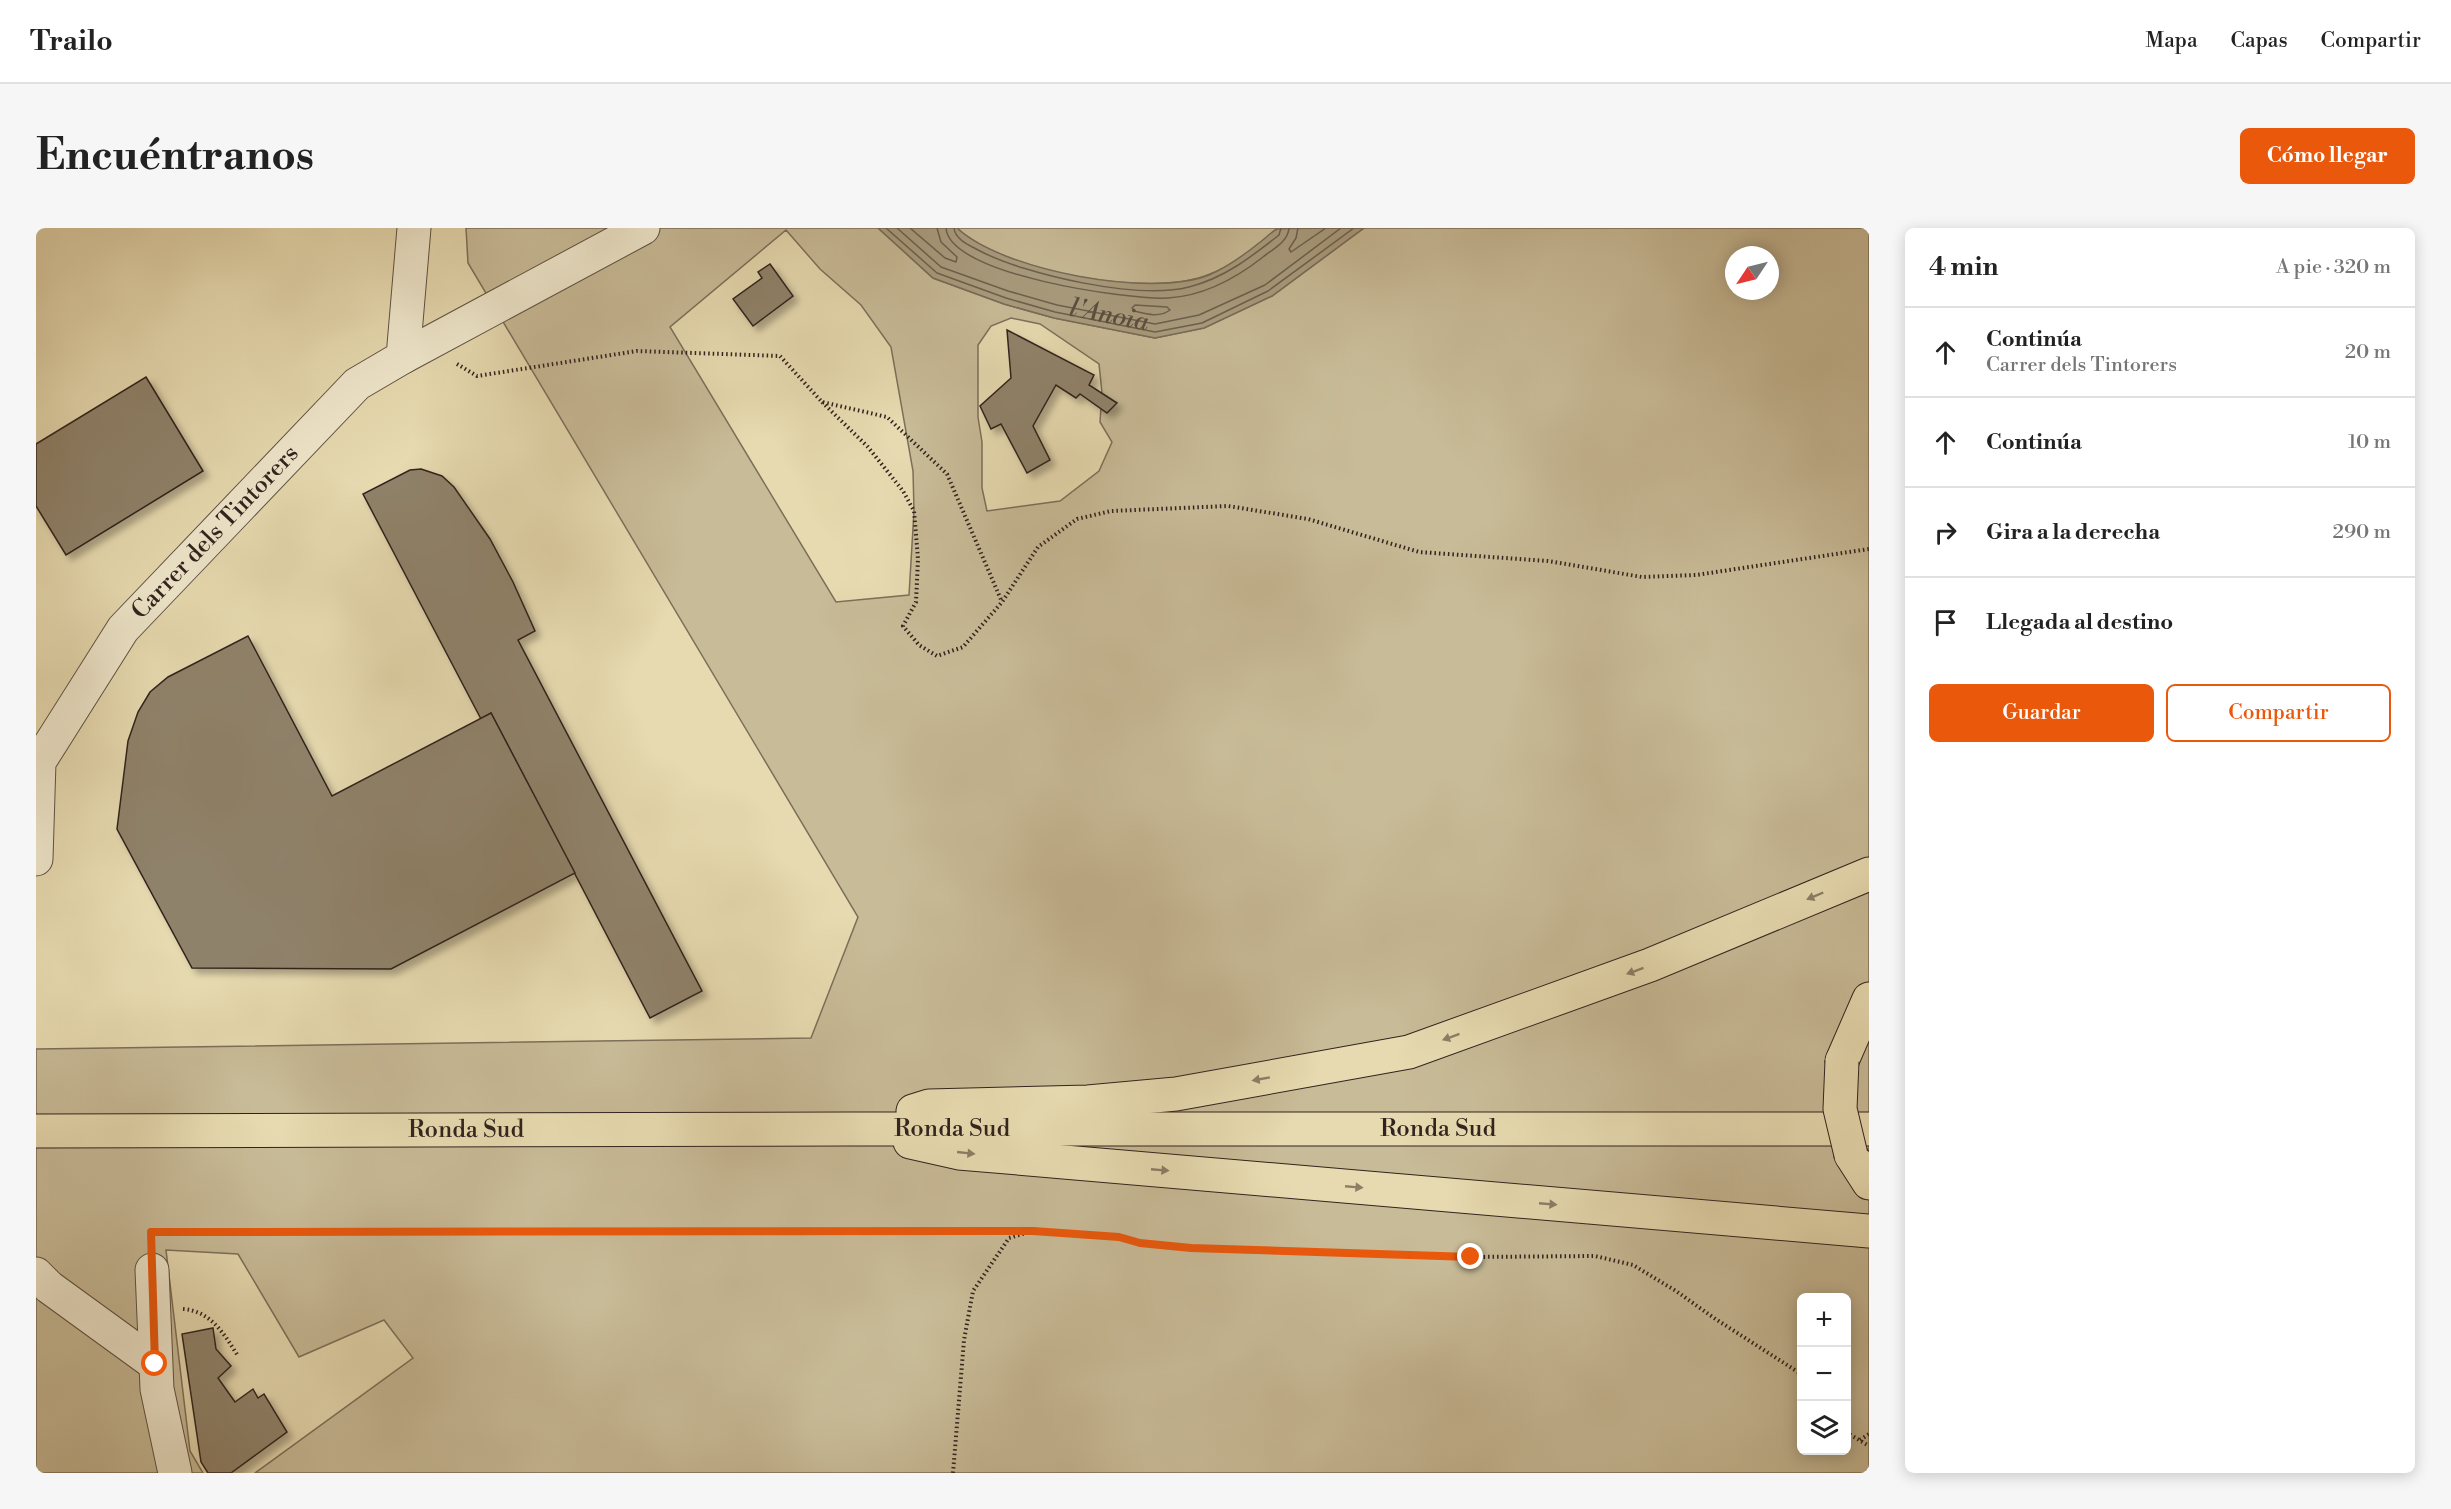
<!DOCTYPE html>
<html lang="es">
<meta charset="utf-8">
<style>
body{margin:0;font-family:"Libre Bodoni",serif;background:#f6f6f6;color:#222}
.controls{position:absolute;right:18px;bottom:18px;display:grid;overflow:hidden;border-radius:9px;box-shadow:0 3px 15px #0003}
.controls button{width:54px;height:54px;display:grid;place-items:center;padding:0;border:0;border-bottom:2px solid #e0e0e0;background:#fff;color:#222;font:30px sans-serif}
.compass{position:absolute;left:1689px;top:18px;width:54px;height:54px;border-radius:50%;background:#fff;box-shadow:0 3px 15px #0003;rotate:235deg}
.stop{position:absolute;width:18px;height:18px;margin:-14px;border:4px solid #ea580c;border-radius:50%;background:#fff}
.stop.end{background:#ea580c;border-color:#fff;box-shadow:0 2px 6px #0008}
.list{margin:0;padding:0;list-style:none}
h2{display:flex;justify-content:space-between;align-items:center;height:78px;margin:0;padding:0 24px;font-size:26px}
h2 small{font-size:20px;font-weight:400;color:#767676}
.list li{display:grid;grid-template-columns:39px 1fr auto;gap:18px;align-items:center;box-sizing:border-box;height:90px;padding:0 24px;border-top:2px solid #e0e0e0}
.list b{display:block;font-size:22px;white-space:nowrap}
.list p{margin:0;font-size:20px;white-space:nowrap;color:#767676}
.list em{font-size:20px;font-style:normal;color:#767676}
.actions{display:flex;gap:12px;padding:18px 24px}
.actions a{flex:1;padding:14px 0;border:2px solid #ea580c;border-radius:9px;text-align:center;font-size:21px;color:#ea580c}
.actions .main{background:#ea580c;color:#fff}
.icon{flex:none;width:33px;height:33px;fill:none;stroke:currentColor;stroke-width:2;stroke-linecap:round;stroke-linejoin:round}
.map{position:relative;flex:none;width:1833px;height:1245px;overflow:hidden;border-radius:9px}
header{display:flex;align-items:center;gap:36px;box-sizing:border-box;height:84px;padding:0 30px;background:#fff;border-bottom:2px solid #e0e0e0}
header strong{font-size:28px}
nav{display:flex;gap:33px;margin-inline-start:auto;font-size:21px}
.intro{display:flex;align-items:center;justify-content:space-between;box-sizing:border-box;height:144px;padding:0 36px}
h1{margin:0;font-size:42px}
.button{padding:15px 27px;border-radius:9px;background:#ea580c;color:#fff;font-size:21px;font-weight:700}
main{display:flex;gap:36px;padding:0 36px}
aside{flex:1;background:#fff;border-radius:9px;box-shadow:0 3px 15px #0003}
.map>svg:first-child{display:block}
.green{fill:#c8bb97;stroke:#7c6f5a;stroke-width:1.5;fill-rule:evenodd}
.water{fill:#a99c7e;stroke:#796c58;stroke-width:1.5}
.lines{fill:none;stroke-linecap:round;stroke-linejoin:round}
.shore{stroke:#6c604e;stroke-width:1.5}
.building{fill:#8f826a;stroke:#30231e;stroke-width:1.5;filter:url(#shadow)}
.minor-casing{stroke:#5e5142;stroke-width:35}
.highway-casing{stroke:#30231e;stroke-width:35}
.path{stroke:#30231e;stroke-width:4;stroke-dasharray:1.5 3;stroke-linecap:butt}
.minor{stroke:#efe7cc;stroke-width:33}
.highway{stroke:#e7dab0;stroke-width:33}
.highway-bridge-casing{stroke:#30231e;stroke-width:35;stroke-linecap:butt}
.highway-bridge{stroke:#e7dab0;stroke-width:33}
.oneway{fill:#8c7e67}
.route{stroke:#ea580c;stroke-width:8}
.labels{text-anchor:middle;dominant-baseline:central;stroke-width:4.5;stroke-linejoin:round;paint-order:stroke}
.street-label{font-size:24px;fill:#30231e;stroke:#efe7cc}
.water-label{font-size:26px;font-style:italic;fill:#5a4d40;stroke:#efe7cc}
</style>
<header>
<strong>Trailo</strong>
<nav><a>Mapa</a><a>Capas</a><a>Compartir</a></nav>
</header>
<div class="intro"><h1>Encuéntranos</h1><a class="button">Cómo llegar</a></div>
<main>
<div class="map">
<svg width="1833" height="1245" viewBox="0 0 1833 1245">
<defs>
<filter id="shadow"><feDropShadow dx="5.5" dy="5.5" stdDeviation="3" flood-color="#0004"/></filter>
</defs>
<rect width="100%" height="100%" fill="#e7dab0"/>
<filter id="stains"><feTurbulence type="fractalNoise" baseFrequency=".00333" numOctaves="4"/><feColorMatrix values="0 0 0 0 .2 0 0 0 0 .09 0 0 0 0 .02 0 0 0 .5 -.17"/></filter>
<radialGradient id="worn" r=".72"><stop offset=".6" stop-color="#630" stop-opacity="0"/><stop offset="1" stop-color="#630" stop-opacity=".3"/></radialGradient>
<g class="green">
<path d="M 430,0 L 842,0 L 897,50 L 968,76 L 1018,90 L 1119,110 L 1168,100 L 1236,68 L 1328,0 L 1833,0 L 1833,1245 L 219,1245 L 377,1130 L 348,1092 L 263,1129 L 202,1026 L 130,1022 L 154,1223 L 167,1245 L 0,1245 L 0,821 L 775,810 L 822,689 L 432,35 ZM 750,2 L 784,41 L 825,77 L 855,119 L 877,243 L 878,283 L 873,367 L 800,374 L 634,99 ZM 1698,27 L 1734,27 L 1734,63 L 1698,63 ZM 975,90 L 1004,96 L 1063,136 L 1066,165 L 1064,194 L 1076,214 L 1063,243 L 1024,273 L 951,283 L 946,260 L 946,214 L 942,189 L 942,117 L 955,98 ZM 1766,1070 L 1810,1070 L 1810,1222 L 1766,1222 Z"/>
<path d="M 921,0 L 1242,0 C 1221,17 1200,36 1174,46 C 1116,71 968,44 921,0 Z"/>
</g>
<path class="water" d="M 842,0 L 921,0 C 967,43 1115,70 1173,47 C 1192,39 1208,27 1223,15 C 1229,11 1235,4 1241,1 C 1249,0 1314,0 1328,0 L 1236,68 L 1168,100 L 1119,110 L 1018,90 L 968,76 L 897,50 Z"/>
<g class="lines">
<g class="shore">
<polyline points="850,0 901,45 970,70 1019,84 1119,104 1166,95 1232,63 1318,0"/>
<path id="s1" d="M 861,0 L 905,39 L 972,63 L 1021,77 L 1119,96 L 1163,87 L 1229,57 L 1305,0"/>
<polyline points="874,0 909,30 920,34 921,29 905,14 901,0"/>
<path d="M 910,0 C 913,47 1093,72 1132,70 C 1168,68 1199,51 1227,29 C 1237,21 1252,14 1253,0"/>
<path d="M 918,0 C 919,12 935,18 944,23 C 990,47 1102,72 1153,59 C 1188,50 1214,30 1243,7 L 1245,0"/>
<polyline points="1262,0 1260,10 1253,21 1255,24 1290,0"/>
<path d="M 1099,77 L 1131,79 L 1134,82 C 1123,90 1110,86 1098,83 L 1096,80 Z"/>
</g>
</g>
<g class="building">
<polygon points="734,36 757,68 717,98 697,71 726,50 722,44"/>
<polygon points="971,102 1058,147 1053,157 1081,175 1071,185 1044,166 1040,170 1020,157 997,198 1014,232 991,245 965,196 955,201 944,178 975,150"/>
<polygon points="110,149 167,243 30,327 0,278 0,216"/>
<polygon points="385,241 406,248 418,259 454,311 477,354 499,403 482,412 666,763 614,790 455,485 445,491 327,266 374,242"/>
<polygon points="212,408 296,568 455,485 539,645 355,741 156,740 81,601 92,513 102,484 114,464 132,449"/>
<polygon points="177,1100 180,1121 195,1138 182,1150 199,1174 217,1161 222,1170 228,1166 251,1204 195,1245 172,1245 165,1234 146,1106"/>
</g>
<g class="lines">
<defs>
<g id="minor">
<polyline points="367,129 607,0"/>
<path id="s2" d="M 0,631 L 3,534 L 87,401 L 321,156 L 367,129 L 378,0"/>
<polyline points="116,1042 121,1161 139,1245"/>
<polyline points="0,1046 13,1059 119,1136"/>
</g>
<g id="highway">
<polyline points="1806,833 1833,771"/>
<polyline points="877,883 893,878 1052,874 1140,866 1373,824 1614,737 1833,646"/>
<path id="s3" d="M 0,903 L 811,901 L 1833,901"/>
<polyline points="874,914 923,925 1833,1003"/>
<polyline points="1815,927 1833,955"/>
</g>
</defs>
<use href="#minor" class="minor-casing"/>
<use href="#highway" class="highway-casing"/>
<g class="path">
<polyline points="421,136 441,148 601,123 744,128 786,174 851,189 911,246 966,374"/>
<polyline points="786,174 832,219 867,263 878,283 882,331 880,374 867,398 883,417 901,428 927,419 966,374 1002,319 1041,291 1075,283 1192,278 1272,291 1383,324 1512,333 1606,349 1660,347 1833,321"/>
<polyline points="115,1011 115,1004 997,1003 1083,1009 1104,1015 1155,1020 1435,1029 1559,1028 1597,1037 1640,1063 1678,1090 1762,1144 1766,1156"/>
<path d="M 147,1081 C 175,1083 188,1106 202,1128"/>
<polyline points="1810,1204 1833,1218"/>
<polyline points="1824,1212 1833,1206"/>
<polyline points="917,1245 928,1112 937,1063 973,1010 990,1005"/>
</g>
<use href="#minor" class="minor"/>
<use href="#highway" class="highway"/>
<defs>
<polyline id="highway-bridge" points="1806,833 1804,881 1815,927"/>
</defs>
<use href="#highway-bridge" class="highway-bridge-casing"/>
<use href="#highway-bridge" class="highway-bridge"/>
</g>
<defs><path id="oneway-solid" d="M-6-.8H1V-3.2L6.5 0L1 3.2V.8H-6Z" transform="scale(1.5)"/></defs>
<g class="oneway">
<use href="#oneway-solid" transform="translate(1779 668) rotate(157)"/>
<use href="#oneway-solid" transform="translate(1599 743) rotate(160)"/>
<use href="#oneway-solid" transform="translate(1415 809) rotate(160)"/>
<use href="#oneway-solid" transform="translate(1225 851) rotate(170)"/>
<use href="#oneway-solid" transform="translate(930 925) rotate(6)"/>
<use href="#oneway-solid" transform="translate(1124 942) rotate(5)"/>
<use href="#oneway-solid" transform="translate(1318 959) rotate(5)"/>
<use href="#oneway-solid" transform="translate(1512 976) rotate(5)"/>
</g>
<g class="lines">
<polyline class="route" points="119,1136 115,1004 997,1003 1083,1009 1104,1015 1155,1020 1435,1029"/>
</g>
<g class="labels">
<g class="street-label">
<text stroke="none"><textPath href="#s2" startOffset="388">Carrer dels Tintorers</textPath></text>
<text stroke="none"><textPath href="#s3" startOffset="916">Ronda Sud</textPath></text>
<text stroke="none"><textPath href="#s3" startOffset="1402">Ronda Sud</textPath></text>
<text stroke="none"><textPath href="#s3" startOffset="430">Ronda Sud</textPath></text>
</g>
<g class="water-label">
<text stroke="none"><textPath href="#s1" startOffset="234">l'Anoia</textPath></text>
</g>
</g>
<rect width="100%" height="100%" filter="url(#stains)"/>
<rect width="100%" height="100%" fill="url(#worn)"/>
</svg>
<div class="controls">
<button>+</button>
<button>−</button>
<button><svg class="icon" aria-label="layers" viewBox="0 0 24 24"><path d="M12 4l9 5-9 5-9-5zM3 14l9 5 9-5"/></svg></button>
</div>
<svg class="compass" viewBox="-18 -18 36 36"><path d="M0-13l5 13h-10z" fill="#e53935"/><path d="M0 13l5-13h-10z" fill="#767676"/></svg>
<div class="stop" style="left:119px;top:1136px"></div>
<div class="stop end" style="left:1435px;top:1029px"></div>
</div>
<aside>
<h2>4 min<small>A pie · 320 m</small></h2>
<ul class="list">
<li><svg class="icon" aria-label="ahead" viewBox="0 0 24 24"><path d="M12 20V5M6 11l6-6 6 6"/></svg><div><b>Continúa</b><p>Carrer dels Tintorers</p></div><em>20 m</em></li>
<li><svg class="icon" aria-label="ahead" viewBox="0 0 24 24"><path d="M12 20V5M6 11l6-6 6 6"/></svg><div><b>Continúa</b></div><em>10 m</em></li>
<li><svg class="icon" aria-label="right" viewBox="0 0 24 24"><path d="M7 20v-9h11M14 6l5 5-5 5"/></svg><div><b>Gira a la derecha</b></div><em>290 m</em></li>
<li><svg class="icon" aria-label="arrive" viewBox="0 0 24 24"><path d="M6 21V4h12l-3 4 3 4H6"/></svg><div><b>Llegada al destino</b></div></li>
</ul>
<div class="actions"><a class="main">Guardar</a><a>Compartir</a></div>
</aside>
</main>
